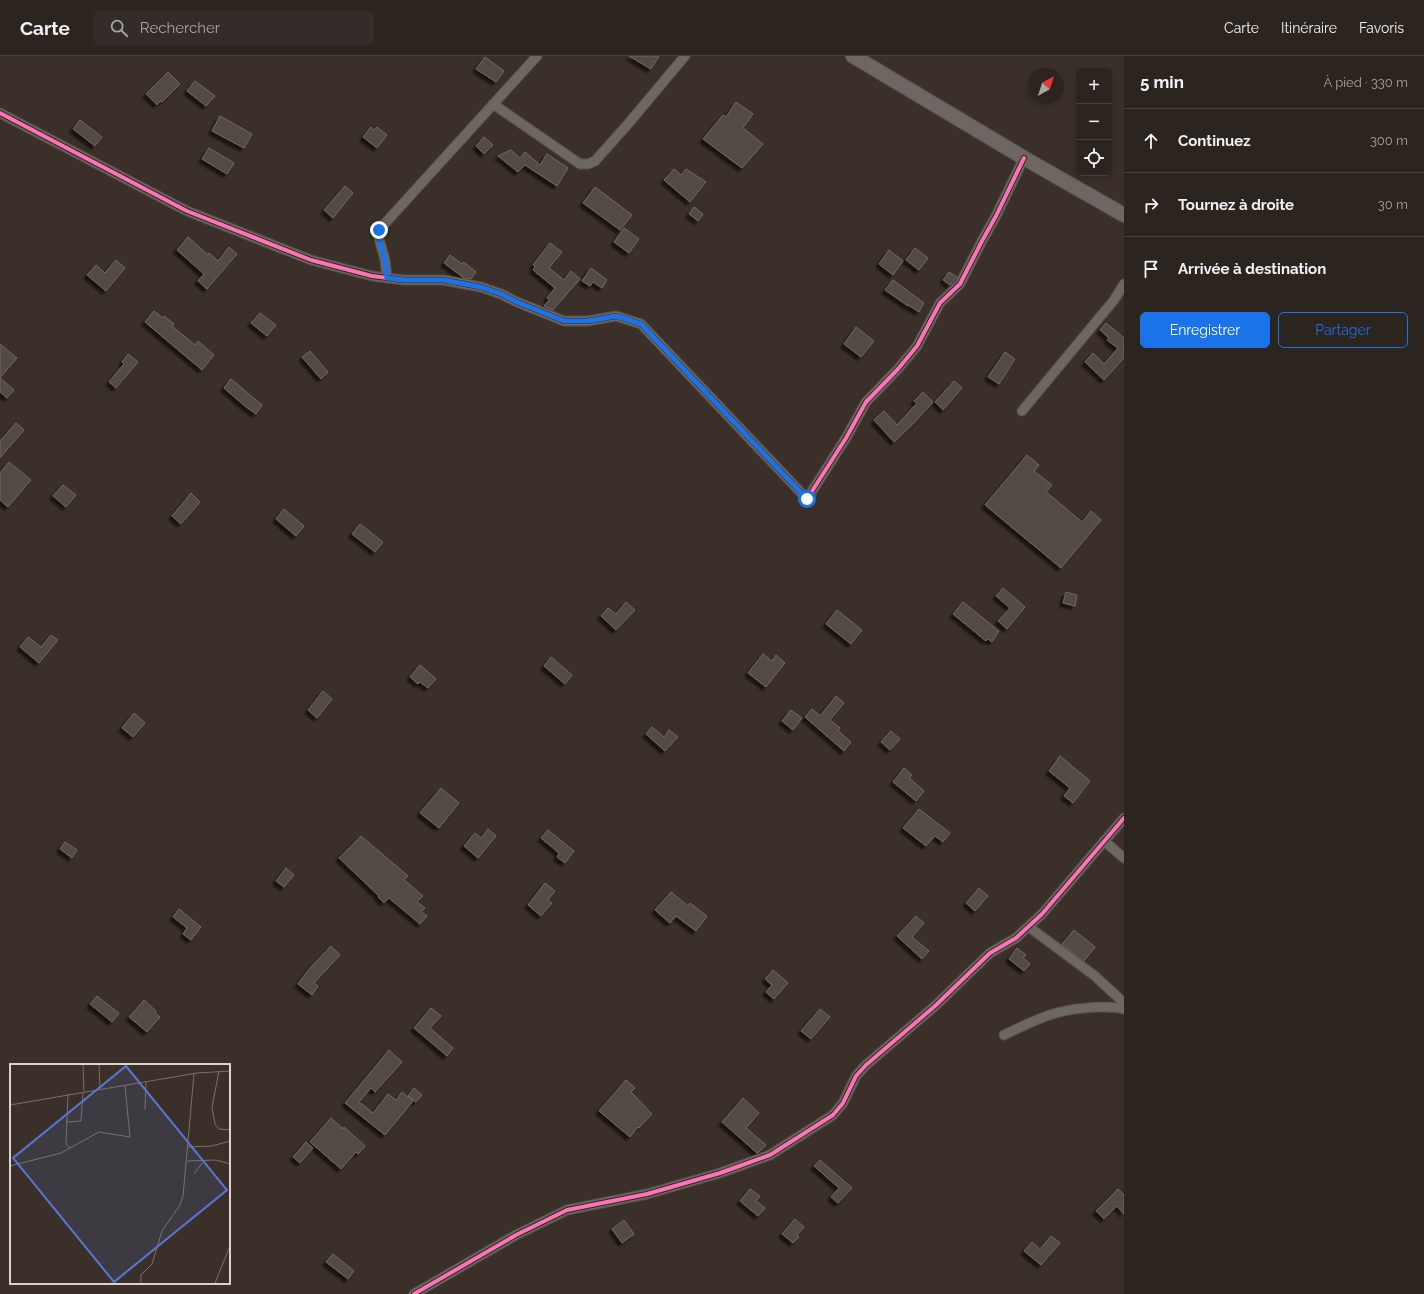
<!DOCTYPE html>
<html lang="fr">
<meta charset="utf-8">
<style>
body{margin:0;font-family:Raleway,sans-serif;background:#342c28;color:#f1f3f6}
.controls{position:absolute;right:12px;top:12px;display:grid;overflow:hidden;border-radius:6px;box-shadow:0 2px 6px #0003}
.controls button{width:36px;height:36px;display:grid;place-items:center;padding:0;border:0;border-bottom:1px solid #48413d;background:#2c241f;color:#f1f3f6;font:20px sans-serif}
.compass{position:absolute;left:1028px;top:12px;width:36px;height:36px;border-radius:50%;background:#2c241f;box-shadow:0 2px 6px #0003;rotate:39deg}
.stop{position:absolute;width:12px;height:12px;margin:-9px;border:3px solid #1a73e8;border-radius:50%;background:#fff}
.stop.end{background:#1a73e8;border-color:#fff;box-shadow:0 1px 4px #0008}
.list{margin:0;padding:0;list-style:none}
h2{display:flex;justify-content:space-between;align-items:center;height:52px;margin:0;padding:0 16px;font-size:17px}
h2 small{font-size:13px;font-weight:400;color:#a6a4a4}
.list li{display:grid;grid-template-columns:26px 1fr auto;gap:12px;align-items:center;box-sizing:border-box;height:64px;padding:0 16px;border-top:1px solid #48413d}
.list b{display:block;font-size:15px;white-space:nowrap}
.list em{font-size:13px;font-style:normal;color:#a6a4a4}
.actions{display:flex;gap:8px;padding:12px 16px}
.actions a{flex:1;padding:9px 0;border:1px solid #1a73e8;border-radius:6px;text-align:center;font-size:14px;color:#1a73e8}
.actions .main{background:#1a73e8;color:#fff}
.icon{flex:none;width:22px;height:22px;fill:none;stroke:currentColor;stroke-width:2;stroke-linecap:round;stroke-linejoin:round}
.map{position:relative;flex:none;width:1124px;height:1238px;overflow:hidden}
header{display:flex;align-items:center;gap:24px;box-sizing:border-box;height:56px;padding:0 20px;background:#2c241f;border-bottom:1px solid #48413d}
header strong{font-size:19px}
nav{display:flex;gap:22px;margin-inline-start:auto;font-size:14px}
.search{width:280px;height:36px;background:#342c28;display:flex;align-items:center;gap:10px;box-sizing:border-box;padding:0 14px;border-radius:6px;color:#a6a4a4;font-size:15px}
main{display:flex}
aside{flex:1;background:#2c241f}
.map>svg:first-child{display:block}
.building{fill:#534a44;stroke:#726963;filter:url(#shadow)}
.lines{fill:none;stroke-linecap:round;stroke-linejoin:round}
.street-casing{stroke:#564e47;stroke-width:11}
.primary-casing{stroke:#564e47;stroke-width:16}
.street{stroke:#6d6764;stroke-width:9}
.primary{stroke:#6e6662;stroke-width:14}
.cycleway-casing{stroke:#372517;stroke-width:6}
.cycleway{stroke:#fb73b8;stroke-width:4}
.route{stroke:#1a73e8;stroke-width:5}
.inset-road{fill:none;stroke:#7c7169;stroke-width:1}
.view{fill:#5776d4;fill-opacity:0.15;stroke:#5776d4;stroke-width:2}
.inset-edge{fill:none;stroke:#ded2c9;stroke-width:2}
</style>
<header>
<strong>Carte</strong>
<div class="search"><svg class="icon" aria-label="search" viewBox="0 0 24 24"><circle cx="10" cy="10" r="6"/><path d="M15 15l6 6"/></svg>Rechercher</div>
<nav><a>Carte</a><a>Itinéraire</a><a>Favoris</a></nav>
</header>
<main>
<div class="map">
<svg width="1124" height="1238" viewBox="0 0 1124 1238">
<defs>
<filter id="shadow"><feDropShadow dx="-3.5" dy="3.5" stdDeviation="1" flood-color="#0009"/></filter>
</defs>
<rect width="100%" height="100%" fill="#3a3029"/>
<g class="building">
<polygon points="629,0 659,0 651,13"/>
<polygon points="485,1 504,15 496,26 476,13"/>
<polygon points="168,16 180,28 162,46 160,45 157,49 146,38"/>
<polygon points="195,25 215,40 206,50 187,35"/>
<polygon points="736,46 753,58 743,72 763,88 742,112 703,83 723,59 726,61"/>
<polygon points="220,60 252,78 244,92 212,75"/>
<polygon points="80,64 102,81 95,90 73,73"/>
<polygon points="371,71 374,74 377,71 387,79 377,92 363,81"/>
<polygon points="484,81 493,89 484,98 476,90"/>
<polygon points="209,92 234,107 227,118 202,103"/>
<polygon points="511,94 520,102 525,96 540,109 547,98 568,112 557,130 525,109 518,116 498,100"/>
<polygon points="674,113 681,119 686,113 706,126 690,146 664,124"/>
<polygon points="345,130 353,137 333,162 324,154"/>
<polygon points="595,131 632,159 620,174 583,147"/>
<polygon points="694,151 703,158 698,165 689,158"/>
<polygon points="624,172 639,183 629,197 614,186"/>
<polygon points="188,181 208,199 209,197 218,205 229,191 237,198 207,233 198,225 204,218 177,194"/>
<polygon points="550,187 562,196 549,212 564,224 571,215 580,223 553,254 544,250 549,244 547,242 555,232 533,214 535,211 533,209"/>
<polygon points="915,192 928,202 919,214 906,204"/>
<polygon points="889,194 903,205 893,219 879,208"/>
<polygon points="450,199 462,208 464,206 476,216 471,223 464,222 444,207"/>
<polygon points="116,204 125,212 106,235 87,219 96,209 105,217"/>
<polygon points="591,212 607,224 602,232 593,226 590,230 582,225"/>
<polygon points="949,216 957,221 950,229 943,224"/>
<polygon points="893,224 924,247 919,256 908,249 908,250 885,234"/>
<polygon points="154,255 163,262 164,260 174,268 172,270 195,289 198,285 214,299 202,314 145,266"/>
<polygon points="260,257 276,269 267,280 251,267"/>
<polygon points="1106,267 1124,282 1124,302 1104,324 1085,306 1093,297 1104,308 1118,292 1107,284 1109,282 1100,274"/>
<polygon points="856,271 874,285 861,301 844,288"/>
<polygon points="0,288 17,302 0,322 14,334 7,342 0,336"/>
<polygon points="310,295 328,316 321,323 302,301"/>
<polygon points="1005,296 1015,303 999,328 988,321"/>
<polygon points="128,298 138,306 116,332 109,326 124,308 122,306"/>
<polygon points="231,323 262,349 256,358 246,351 224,332"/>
<polygon points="954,325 962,332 943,354 935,346"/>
<polygon points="923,336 933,346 915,366 894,386 874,364 884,355 897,369 917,347 914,345"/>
<polygon points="16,367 24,374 0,402 0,385"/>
<polygon points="1027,399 1039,409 1034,415 1052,429 1046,436 1082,466 1091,455 1101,464 1061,512 985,449"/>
<polygon points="9,406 31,424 8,451 0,444 0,417"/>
<polygon points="63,429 76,439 66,451 53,440"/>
<polygon points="191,437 200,446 181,468 172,460"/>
<polygon points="284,453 304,470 296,480 276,463"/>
<polygon points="360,468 383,486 375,496 352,478"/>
<polygon points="1003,532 1025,551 1007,573 998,565 1010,552 996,540"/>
<polygon points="1066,536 1077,539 1075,550 1063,547"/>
<polygon points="626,546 635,554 616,574 601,560 608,552 616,558"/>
<polygon points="963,546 999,575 992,586 988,583 986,585 953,558"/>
<polygon points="837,554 862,574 851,588 826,568"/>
<polygon points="51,579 58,584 39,607 20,591 28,581 41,591"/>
<polygon points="763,598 772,605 776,599 785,607 766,631 748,617"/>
<polygon points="551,601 572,619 565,628 544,610"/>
<polygon points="420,609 436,623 428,632 420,626 418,628 410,621"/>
<polygon points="323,635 332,643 317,662 308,654"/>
<polygon points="836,640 844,647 830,664 840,672 838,675 851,686 844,695 805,661 812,653 820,660"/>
<polygon points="791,654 802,662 793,674 782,665"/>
<polygon points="134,657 145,667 133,681 122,672"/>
<polygon points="652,671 664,681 669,674 678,681 665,695 646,678"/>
<polygon points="891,675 900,683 890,694 881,686"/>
<polygon points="1060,700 1090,725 1073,747 1064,740 1070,732 1049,715"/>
<polygon points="904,712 912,719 909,722 924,735 916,745 893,726"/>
<polygon points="441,732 459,747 439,772 420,757"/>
<polygon points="919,753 950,777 943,786 935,780 926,790 903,772"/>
<polygon points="488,773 496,780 478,802 464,790 475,777 481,782"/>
<polygon points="548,774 574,795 565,807 557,801 559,797 541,782"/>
<polygon points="361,780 408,820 404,824 423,840 417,846 425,852 421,856 427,860 420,868 389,842 384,847 378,841 379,840 339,802"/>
<polygon points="65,786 77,794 72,802 60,793"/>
<polygon points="286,812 294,819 284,831 276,825"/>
<polygon points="545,827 555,835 548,844 552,847 541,860 528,849"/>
<polygon points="979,832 988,840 975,855 966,847"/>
<polygon points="671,836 688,850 690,847 707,860 696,875 676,860 670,867 655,854"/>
<polygon points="179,853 201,871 191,884 183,878 187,872 173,861"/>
<polygon points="916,860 924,867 912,881 929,895 922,903 897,880"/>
<polygon points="1074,874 1095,891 1084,905 1062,888"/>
<polygon points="331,890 340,899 314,927 318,930 312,939 298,928 310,912"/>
<polygon points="1017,892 1026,899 1023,902 1030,908 1024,915 1009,903"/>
<polygon points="773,914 788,927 774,943 766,936 772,929 765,923"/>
<polygon points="97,940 119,957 112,966 90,948"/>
<polygon points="144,944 156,955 155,957 160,961 147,976 129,961"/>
<polygon points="431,952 441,960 430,972 453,992 447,1000 414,972"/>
<polygon points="820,953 830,961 811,983 801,975"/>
<polygon points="389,994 402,1006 375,1036 371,1032 359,1046 373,1057 388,1038 396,1044 402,1036 413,1045 385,1079 345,1047"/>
<polygon points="626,1024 635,1032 631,1036 652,1058 639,1072 638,1071 630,1081 599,1055"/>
<polygon points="414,1032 422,1039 416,1046 408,1040"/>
<polygon points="743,1042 759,1057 746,1072 766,1089 759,1096 757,1097 722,1066"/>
<polygon points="331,1062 343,1073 344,1071 365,1090 358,1098 356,1096 341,1113 310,1086"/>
<polygon points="306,1086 313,1092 300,1107 293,1101"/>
<polygon points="820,1104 852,1132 838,1147 831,1141 839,1132 814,1110"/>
<polygon points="750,1133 760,1140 756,1145 765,1152 758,1160 740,1145"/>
<polygon points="1118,1133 1124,1139 1124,1158 1117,1150 1104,1163 1096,1155"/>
<polygon points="795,1163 804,1171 797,1179 799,1181 793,1187 782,1178"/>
<polygon points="624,1164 634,1178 622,1187 612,1173"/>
<polygon points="1051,1180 1060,1187 1041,1209 1024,1195 1032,1186 1040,1193"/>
<polygon points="333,1198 354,1215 348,1223 326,1206"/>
</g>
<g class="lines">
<defs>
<g id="street">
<polyline points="493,48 580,108 588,108 595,105 628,68 685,0"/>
<polyline points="0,57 187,155 311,204 372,220 404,224 443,224 481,231 501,238 517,246 564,265 588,265 616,260 641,268 807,443 846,382 866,346 898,313 917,290 940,247 960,228 982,185 996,160 1024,102"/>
<polyline points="387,222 385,204 378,179 379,174 537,0"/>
<polyline points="1022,355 1114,244 1124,228"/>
<polyline points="1104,785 1124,802"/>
<polyline points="1029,871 1095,920 1124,947"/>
<path d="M 1004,979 C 1021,971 1038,962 1056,957 C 1074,952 1106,949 1124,953"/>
<polyline points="414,1238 516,1179 567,1154 647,1138 720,1117 770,1099 833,1059 843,1047 856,1020 866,1009 935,950 990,897 1016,882 1042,858 1124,762"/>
</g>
<polyline id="primary" points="853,0 1024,102 1124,159"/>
</defs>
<use href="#street" class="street-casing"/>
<use href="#primary" class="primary-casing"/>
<use href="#street" class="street"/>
<use href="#primary" class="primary"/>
<defs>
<g id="cycleway">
<polyline points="0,57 187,155 311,204 372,220 404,224 443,224 481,231 501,238 517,246 564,265 588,265 616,260 641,268 807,443 846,382 866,346 898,313 917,290 940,247 960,228 982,185 996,160 1024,102"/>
<polyline points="414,1238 516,1179 567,1154 647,1138 720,1117 770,1099 833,1059 843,1047 856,1020 866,1009 935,950 990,897 1016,882 1042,858 1124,762"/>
</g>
</defs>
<use href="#cycleway" class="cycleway-casing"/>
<use href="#cycleway" class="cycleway"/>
</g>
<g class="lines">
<polyline class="route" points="379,174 378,179 385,204 387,222 404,224 443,224 481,231 501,238 517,246 564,265 588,265 616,260 641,268 807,443"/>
</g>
<g transform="translate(10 1008)">
<rect width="220" height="220" fill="#3a3029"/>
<path class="inset-road" d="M 73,1 L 74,27M 89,1 L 90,24M 209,7 L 202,43 L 205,60 L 209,65 L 220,66M 58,30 L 56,80 L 60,84M 0,41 L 187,9 L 220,7M 135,46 L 136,18M 57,58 L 71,57 L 73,28M 178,83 L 202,82 L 220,77M 177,97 L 206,96 L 220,100M 0,102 L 51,89 L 89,68 L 120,73 L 115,22M 184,110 L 193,98M 131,219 L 131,211 L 142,200 L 152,167 L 170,141 L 173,132 L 184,10M 205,219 L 220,182"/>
<path class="view" d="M 116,2 L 217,126 L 104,218 L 3,94 Z"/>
<rect width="220" height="220" class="inset-edge"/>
</g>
</svg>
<div class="controls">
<button>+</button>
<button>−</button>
<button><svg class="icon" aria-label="locate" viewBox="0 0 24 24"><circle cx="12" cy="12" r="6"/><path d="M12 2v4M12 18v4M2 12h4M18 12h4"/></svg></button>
</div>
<svg class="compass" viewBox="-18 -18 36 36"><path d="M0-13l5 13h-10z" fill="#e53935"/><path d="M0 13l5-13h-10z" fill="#a6a4a4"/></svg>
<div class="stop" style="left:807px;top:443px"></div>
<div class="stop end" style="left:379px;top:174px"></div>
</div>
<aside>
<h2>5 min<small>À pied · 330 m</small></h2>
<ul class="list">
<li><svg class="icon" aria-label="ahead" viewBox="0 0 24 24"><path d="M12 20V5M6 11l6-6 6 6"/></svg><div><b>Continuez</b></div><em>300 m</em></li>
<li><svg class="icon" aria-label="right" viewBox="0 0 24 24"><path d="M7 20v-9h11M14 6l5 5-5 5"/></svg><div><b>Tournez à droite</b></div><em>30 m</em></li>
<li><svg class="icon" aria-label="arrive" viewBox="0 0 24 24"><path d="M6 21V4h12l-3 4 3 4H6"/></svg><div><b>Arrivée à destination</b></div></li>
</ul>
<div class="actions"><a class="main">Enregistrer</a><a>Partager</a></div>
</aside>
</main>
